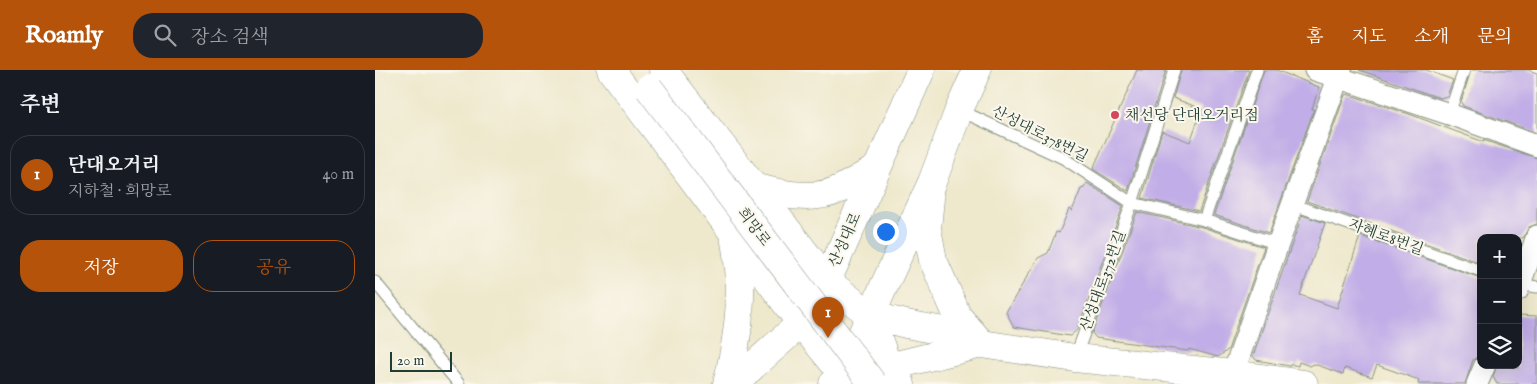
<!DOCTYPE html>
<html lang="ko">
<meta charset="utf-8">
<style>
body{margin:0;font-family:"IM FELL English","Noto Serif KR",serif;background:#20242c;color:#f1f3f6}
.controls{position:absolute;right:15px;bottom:15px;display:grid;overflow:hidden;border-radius:10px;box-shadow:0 5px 20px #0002}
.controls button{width:45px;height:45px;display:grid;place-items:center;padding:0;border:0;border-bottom:1px solid #363941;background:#171b24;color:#f1f3f6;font:25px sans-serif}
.scale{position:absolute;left:15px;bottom:12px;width:62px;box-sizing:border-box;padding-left:5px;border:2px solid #1f3d34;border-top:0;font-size:14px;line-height:18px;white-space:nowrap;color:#1f3d34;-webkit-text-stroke:4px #fbf7ec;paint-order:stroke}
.you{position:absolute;left:510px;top:161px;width:18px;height:18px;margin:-12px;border:4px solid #fff;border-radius:50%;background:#1a73e8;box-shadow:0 0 0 8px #1a73e833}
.badge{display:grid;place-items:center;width:32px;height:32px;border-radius:50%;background:#b45309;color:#fff;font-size:16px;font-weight:700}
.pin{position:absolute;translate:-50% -41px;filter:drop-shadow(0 1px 2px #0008)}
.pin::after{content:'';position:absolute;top:26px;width:18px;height:15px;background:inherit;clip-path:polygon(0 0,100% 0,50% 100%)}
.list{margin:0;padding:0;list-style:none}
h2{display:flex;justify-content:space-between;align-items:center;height:65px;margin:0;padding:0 20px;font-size:21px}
h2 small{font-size:16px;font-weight:400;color:#9ea1a6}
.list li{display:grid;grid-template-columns:32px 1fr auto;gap:15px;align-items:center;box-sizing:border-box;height:80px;margin:0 10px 10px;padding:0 10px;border:1px solid #363941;border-radius:20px}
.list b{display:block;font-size:19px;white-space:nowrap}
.list p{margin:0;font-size:16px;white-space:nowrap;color:#9ea1a6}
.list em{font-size:16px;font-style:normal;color:#9ea1a6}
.actions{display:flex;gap:10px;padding:15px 20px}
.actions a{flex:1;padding:11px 0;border:1px solid #b45309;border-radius:20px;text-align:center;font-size:18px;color:#b45309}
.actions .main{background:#b45309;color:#fff}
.icon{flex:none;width:28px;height:28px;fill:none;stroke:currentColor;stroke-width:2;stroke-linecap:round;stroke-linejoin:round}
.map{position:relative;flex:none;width:1162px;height:314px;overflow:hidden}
header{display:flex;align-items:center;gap:30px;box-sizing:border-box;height:70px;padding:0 25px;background:#b45309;color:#fff}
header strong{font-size:24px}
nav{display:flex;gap:28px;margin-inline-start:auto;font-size:18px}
.search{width:350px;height:45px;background:#20242c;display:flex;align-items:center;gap:12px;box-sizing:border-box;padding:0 18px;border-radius:20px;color:#9ea1a6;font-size:19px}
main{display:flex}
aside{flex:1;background:#171b24}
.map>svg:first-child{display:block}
.building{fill:#c1ade7}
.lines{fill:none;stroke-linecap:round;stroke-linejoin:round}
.lane-casing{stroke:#869280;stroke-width:13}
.street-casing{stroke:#869280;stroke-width:23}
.secondary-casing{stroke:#869280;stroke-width:29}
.primary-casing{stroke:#869280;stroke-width:29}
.lane{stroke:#fff;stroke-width:11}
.street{stroke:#fff;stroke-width:21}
.secondary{stroke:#fff;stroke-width:28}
.primary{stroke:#fff;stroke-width:28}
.secondary-bridge-casing{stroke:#869280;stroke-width:29;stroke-linecap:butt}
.secondary-bridge{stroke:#fff;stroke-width:28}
.poi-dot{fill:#d1495b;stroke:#fbf7ec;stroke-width:2}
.labels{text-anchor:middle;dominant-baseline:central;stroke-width:4;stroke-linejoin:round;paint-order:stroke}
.poi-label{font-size:15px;fill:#1f3d34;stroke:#fbf7ec;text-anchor:start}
.street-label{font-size:15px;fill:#1f3d34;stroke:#fbf7ec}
</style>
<header>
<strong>Roamly</strong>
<div class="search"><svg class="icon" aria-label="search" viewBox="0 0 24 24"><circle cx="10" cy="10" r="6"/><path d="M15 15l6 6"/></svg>장소 검색</div>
<nav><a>홈</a><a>지도</a><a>소개</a><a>문의</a></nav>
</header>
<main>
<aside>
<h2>주변<small></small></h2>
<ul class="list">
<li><span class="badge">1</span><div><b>단대오거리</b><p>지하철 · 희망로</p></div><em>40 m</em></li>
</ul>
<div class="actions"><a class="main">저장</a><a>공유</a></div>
</aside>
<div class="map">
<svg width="1162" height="314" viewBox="0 0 1162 314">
<rect width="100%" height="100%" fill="#fbf7ec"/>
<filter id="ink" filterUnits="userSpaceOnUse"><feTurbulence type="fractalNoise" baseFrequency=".02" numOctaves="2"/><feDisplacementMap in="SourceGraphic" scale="10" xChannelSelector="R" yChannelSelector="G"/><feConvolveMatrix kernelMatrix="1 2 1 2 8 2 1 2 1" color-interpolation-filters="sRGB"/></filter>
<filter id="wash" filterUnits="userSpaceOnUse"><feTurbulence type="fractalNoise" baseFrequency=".0096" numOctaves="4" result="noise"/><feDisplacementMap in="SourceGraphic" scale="20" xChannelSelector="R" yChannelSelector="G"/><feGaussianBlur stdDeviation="1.12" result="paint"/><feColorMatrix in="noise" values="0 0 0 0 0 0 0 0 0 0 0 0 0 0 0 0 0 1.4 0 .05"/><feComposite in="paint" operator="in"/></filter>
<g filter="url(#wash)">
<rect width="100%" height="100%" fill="#eee8cc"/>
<g id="blocks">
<g class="building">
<polygon points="762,0 791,0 753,121 718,99"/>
<polygon points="806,0 874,0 824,141 767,128 787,61 815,72 827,39 798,28"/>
<polygon points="889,0 901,0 944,17 937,39 939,39 894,163 839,145"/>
<polygon points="984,0 1051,0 1078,10 1072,26 1065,28"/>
<polygon points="1096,0 1153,0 1162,3 1162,63 1088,36 1086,32"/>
<polygon points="972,24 1034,44 1109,72 1108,70 1162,88 1162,154 1154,157 1148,168 1106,168 1106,193 932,131 970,25"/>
<polygon points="712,113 748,136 702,260 695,266 639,257 631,242 663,188 673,183 681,162 684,163 694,139 697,141 706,119 709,118"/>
<polygon points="762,142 827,157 889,177 853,280 843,287 814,279 813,281 721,268 717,263"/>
<polygon points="927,145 950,153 925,225 962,238 985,166 1106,208 1106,284 1098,290 1090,314 1043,314 1044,310 1002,295 997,307 970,298 968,304 939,294 935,296 924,292 923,296 916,294 915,296 881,290 878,286"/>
<polygon points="1143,245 1162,246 1162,314 1122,314 1118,307 1122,295 1143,298"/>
</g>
</g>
</g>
<g filter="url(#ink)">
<use href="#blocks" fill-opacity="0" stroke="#869280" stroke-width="1"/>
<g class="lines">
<defs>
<g id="lane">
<polyline points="584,40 688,88 757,133 829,150 903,174"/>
<polyline points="1074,44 1089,0"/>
<polyline points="917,134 1106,201"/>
<polyline points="829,150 882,0"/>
<polyline points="0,212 84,314"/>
<polyline points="1143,214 1162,217"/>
<polyline points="700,288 757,133 799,0"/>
</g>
<g id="street">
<polyline points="940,0 1074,44 1162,76"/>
<polyline points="1143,220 1162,166"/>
<polyline points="858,304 903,174 966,0"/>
<polyline points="1102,314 1110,295"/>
</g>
<g id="secondary">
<polyline points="236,0 426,253 476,314"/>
<polyline points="288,0 452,211 495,245 531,254 568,261 607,274 700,288 858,304 929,314"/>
<polyline points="495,245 513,297 526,314"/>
</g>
<g id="primary">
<path d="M 378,117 C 406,124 438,132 465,119 C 478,113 490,105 502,98"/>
<polyline points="468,305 513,297 607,274 583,247 558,190 552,159 555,128"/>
<path d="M 352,314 C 360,281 366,248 365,214 C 365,197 361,180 359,164"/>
<polyline points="358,314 426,253 452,211 546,0"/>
<polyline points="458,314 468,305 557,112 584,40 602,0"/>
</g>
</defs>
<use href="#lane" class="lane-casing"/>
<use href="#street" class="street-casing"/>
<use href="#secondary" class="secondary-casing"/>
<use href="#primary" class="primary-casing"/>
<use href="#lane" class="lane"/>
<use href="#street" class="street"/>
<use href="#secondary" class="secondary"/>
<use href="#primary" class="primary"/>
<defs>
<polyline id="secondary-bridge" points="274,18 498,314"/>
</defs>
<use href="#secondary-bridge" class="secondary-bridge-casing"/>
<use href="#secondary-bridge" class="secondary-bridge"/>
</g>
</g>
<circle class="poi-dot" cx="740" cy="45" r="5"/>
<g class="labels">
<g class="poi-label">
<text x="750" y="45">채선당 단대오거리점</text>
</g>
<g class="street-label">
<text transform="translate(665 64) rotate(27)">산성대로378번길</text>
<text transform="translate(379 157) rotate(53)">희망로</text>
<text transform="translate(1011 167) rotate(20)">자혜로8번길</text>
<text transform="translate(470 170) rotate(-66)">산성대로</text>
<text transform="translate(728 211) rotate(-70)">산성대로372번길</text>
</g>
</g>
</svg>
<div class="controls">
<button>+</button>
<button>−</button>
<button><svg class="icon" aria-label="layers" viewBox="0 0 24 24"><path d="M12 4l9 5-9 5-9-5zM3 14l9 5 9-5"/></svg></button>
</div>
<div class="scale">20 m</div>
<div class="you"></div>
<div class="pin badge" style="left:453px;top:268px">1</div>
</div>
</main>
